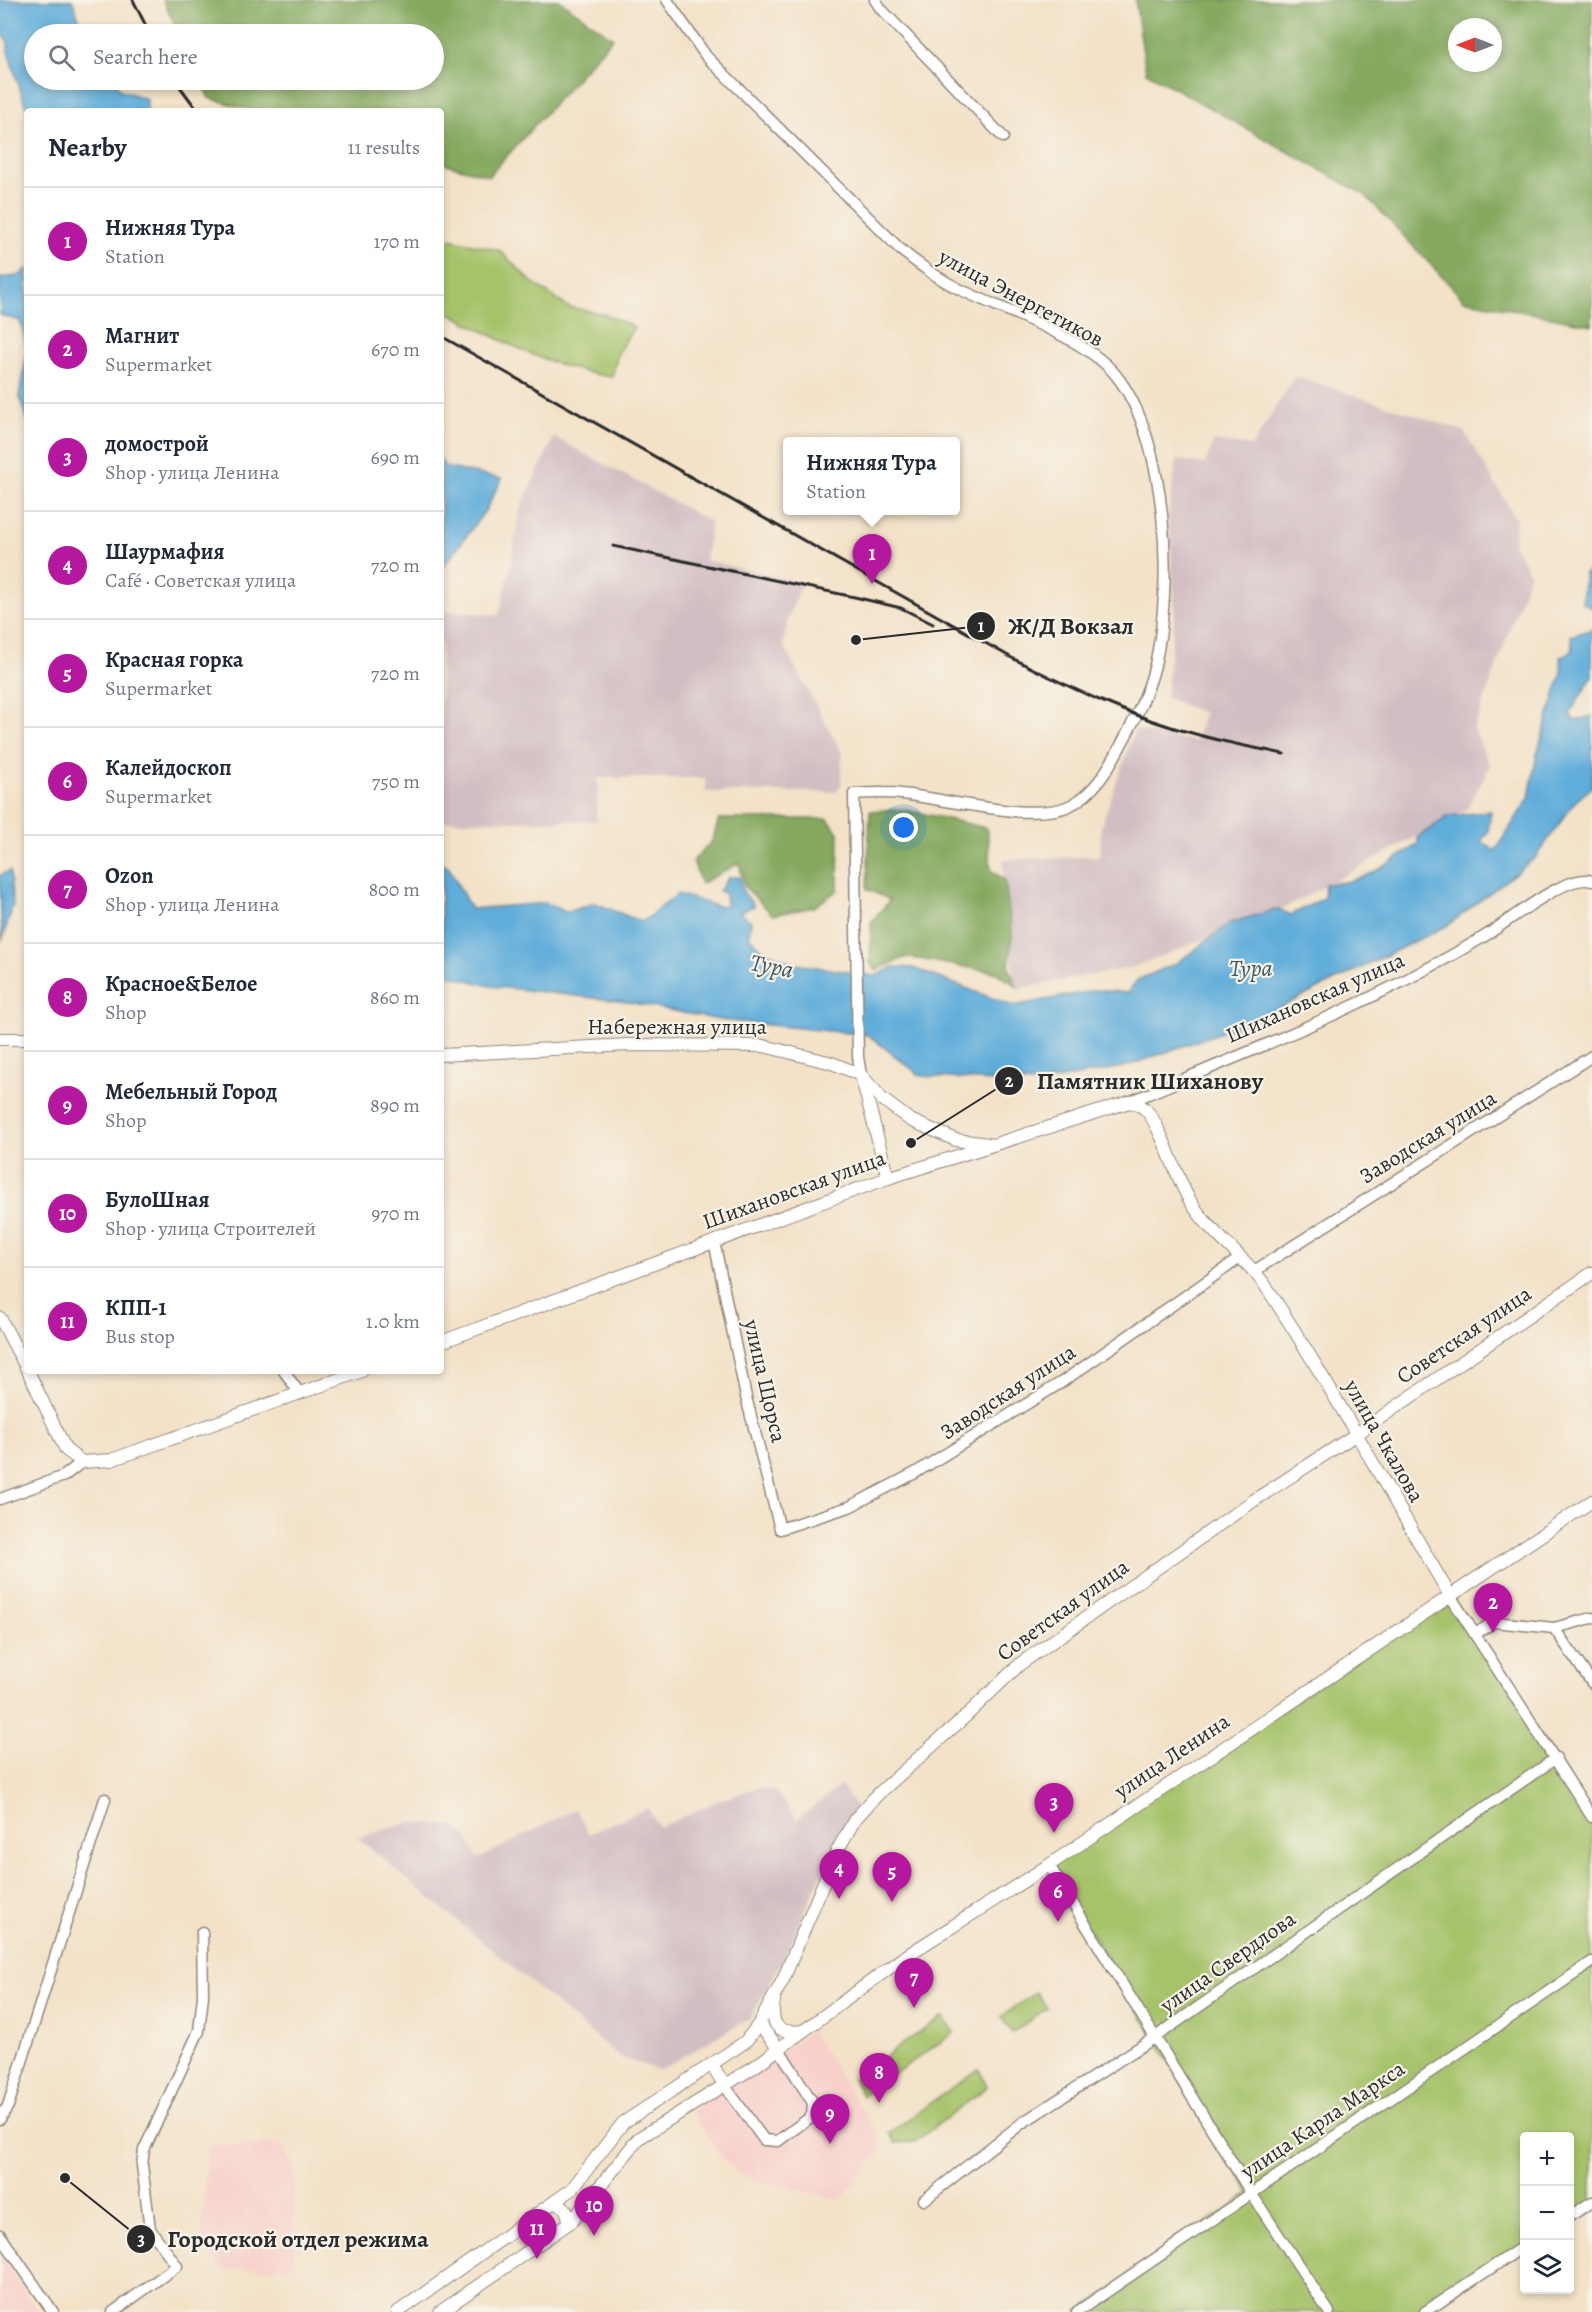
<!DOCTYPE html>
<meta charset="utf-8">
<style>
body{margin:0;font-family:Alegreya,serif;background:#f6f6f7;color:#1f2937}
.controls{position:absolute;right:18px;bottom:18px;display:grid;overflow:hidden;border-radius:6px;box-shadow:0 3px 9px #0003}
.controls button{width:54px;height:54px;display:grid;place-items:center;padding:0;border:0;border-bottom:2px solid #e0e1e3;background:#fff;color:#1f2937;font:30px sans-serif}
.compass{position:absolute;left:1448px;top:18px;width:54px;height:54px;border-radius:50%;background:#fff;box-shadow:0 3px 9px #0003;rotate:270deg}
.you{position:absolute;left:904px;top:828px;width:21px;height:21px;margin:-15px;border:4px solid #fff;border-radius:50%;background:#1a73e8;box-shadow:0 0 0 9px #1a73e833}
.badge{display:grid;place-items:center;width:39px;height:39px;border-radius:50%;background:#b5179e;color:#fff;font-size:20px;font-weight:700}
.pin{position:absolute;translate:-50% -50px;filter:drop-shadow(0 2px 3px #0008)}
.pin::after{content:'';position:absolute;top:32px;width:21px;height:18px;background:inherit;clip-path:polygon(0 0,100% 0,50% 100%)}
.popup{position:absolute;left:783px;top:437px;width:177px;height:78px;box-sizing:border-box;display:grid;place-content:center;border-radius:6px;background:#fff;filter:drop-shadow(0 2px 4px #0005);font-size:20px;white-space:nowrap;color:#747a83}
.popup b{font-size:22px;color:#1f2937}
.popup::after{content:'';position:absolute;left:50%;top:100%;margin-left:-12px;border:12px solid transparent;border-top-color:#fff}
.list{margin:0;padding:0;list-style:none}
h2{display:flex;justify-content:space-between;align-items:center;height:78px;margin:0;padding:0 24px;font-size:26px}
h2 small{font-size:20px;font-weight:400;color:#747a83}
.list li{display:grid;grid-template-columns:39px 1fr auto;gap:18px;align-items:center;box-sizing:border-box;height:108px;padding:0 24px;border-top:2px solid #e0e1e3}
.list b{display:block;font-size:22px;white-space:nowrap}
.list p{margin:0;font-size:20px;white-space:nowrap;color:#747a83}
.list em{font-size:20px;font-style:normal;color:#747a83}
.icon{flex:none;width:33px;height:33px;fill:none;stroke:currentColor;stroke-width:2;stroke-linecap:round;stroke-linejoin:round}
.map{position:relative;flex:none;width:1592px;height:2312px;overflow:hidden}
.search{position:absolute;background:#fff;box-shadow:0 3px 9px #0003;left:24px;top:24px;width:420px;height:66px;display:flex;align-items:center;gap:15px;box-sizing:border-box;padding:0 21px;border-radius:33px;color:#747a83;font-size:22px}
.panel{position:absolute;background:#fff;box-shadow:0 3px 9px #0003;left:24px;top:108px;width:420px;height:1266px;border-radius:6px}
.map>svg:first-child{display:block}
.built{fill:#f7d0ca}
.industrial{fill:#d2bec2}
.green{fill:#a6c36a;stroke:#68774a;stroke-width:1.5}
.forest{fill:#84a95e;stroke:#586a44;stroke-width:1.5;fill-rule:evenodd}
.water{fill:#60adda;stroke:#466c82;stroke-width:1.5}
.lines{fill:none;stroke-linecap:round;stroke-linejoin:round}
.minor-casing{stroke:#8f867a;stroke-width:13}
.major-casing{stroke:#8f867a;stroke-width:14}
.minor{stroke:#fff;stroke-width:10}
.major{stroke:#fff;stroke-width:12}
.rail{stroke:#2b2b2b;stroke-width:3}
.labels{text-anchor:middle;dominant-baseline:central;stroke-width:4.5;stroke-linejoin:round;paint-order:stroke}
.street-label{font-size:22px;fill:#2b2b2b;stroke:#f7f3e8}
.water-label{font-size:24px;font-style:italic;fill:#3e5868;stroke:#f7f3e8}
.leader{fill:none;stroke:#2b2b2b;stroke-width:2}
.callout-dot{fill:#2b2b2b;stroke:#f7f3e8;stroke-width:2}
.mark-label{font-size:18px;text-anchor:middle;font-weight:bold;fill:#fff}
.callout-label{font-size:24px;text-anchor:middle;font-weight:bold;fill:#2b2b2b;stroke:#f7f3e8;stroke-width:4.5;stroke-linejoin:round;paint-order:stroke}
</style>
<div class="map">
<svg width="1592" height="2312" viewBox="0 0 1592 2312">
<rect width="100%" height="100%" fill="#f7f3e8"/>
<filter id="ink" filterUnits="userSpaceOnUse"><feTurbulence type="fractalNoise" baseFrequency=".0167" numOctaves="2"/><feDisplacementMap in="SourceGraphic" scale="12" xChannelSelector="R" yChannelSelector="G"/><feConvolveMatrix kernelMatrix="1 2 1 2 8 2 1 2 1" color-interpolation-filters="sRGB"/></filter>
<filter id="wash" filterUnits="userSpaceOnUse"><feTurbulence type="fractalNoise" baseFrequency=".008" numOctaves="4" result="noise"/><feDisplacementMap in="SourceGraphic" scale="24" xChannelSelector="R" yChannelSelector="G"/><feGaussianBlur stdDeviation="1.35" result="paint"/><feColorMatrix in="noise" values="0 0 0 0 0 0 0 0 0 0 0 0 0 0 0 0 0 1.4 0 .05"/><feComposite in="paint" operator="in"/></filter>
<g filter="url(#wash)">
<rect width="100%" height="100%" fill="#f3e2c8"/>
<g class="built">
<polygon points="811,2031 881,2139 880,2153 841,2199 758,2182 738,2173 721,2156 691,2111"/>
<polygon points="208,2144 282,2145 294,2167 294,2264 290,2267 221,2270 201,2237"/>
<polygon points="0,2255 39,2312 0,2312"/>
</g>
<g class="industrial">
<polygon points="1295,376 1464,431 1516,519 1514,545 1530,573 1474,729 1490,766 1467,809 1286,907 1131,968 1015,989 1003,860 1100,856 1101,826 1135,730 1195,741 1204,713 1166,698 1175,611 1168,517 1177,460 1205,464 1214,441 1252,446"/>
<polygon points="554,437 711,522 705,560 802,583 788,619 783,645 842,753 841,785 836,792 706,792 705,778 598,778 596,821 441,821 441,611 499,615 512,560 519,511"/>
<polygon points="841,1785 857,1808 838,1836 785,1956 750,2018 660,2070 621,2058 358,1838 411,1822 454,1826 466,1836 478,1859 576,1809 588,1834 648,1808 659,1828 717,1801 759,1787 775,1791 797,1820"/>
</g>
<g class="green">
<path d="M 441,237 L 499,250 L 532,282 L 568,307 L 604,314 L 634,327 L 618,353 L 612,377 C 550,368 495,339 441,308 Z"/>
<polygon points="1451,1597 1592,1817 1592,2202 1570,2216 1570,2136 1524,2136 1524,2246 1425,2312 1077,2312 1250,2193 1049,1865"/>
<polygon points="1036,1992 1047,2008 1012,2033 1001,2017"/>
<polygon points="943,2016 954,2033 862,2096 853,2079"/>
<polygon points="979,2069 987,2087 915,2142 895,2143 889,2133"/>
</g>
<g class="forest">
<polygon points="163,0 559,0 613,38 489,176 441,163 441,111 255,111 209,98 200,80 434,80 434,34 179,34"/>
<path d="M 1135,0 L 1592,0 L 1592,325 L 1464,300 L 1365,195 L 1146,72 ZM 1457,27 L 1493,27 L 1493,63 L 1457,63 Z"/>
<polygon points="903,809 987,828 991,870 1005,880 1012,933 1009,967 1016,985 995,972 906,957 876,970 870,963 871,922 890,900 867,889 870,811"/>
<polygon points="719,819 828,819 839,834 838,890 814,907 773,915 745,887 739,863 701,884 693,861 712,841"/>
</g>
<g class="water">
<polygon points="0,0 72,0 85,34 34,34 34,80 113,80 121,90 147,99 147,111 27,111 8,52 8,42 0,30"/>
<polygon points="27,269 27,349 20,321 0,315 0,278 18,276"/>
<polygon points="27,354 27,420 19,395"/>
<polygon points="441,459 445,467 502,479 485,511 441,570"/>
<polygon points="1592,570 1592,608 1582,602 1585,573"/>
<path d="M 1592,629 L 1592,677 L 1570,713 L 1574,721 L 1592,716 L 1592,787 L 1574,803 L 1535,858 L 1448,925 L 1257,1019 L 1128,1066 L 1035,1084 L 921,1076 L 868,1035 L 720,1020 L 628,1002 L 490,986 L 441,973 L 441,864 L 448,866 L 471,909 L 546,903 L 566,912 L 595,903 L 642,922 L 678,894 L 716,906 L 726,906 L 725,894 L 719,891 L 729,877 L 740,877 L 743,892 L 754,906 L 739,912 L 751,921 L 749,936 L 766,952 L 796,964 L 876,976 L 892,967 L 913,968 L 1013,1006 L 1097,990 L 1128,993 L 1137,980 L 1177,963 L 1230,923 L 1278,909 L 1291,915 L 1324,898 L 1325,884 C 1363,884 1387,865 1418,844 L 1418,837 L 1449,816 L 1491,811 L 1488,832 L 1481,841 L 1495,851 L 1529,798 L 1537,754 L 1562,672 L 1560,657 L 1573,651 L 1571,636 Z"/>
<polygon points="10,871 13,906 2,941 0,875"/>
</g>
</g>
<g filter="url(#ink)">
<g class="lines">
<defs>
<g id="minor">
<path d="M 667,0 L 706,56 L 901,250 C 919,265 937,278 959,289 C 1004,311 1083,336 1115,374 C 1169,440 1173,586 1155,665 C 1148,694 1134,721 1120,747 C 1107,771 1094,794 1069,806 C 1032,823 943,798 901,794 C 886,792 870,793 854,794 L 858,1057 L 861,1075"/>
<polyline points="875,0 881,9 1003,137"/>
<path d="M 1129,1102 C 1250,1051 1372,1004 1485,936 C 1508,922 1568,872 1592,881"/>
<polyline points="714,1241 746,1397 780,1529 849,1507 915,1473 1062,1382 1240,1258"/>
<polyline points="1254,1271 1592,1056"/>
<polyline points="284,1371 300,1394"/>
<polyline points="0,1499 64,1476 82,1462"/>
<polyline points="1451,1597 1592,1817"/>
<polyline points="1554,1628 1592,1683"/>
<polyline points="1475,1634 1494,1622 1554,1628 1592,1618"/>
<polyline points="1049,1865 1251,2193 1329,2312"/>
<polyline points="725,2086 764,2140 778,2141 812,2116 813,2103 779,2049"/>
<polyline points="0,2119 8,2106 105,1799"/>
<polyline points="924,2200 1022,2123 1154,2038 1556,1758"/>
<polyline points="1570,2216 1592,2202"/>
<polyline points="0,2235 53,2312"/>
<polyline points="113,2312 177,2266 150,2229 142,2165 144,2150 199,2031 203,1996 202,1932"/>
<polyline points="1077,2312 1592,1962"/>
<polyline points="1425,2312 1524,2246"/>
</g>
<g id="major">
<polyline points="0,1039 27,1039"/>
<polyline points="441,1055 628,1045 764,1046 832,1063 861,1075 882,1099 910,1120 956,1140 989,1144"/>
<polyline points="862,1079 888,1178"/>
<polyline points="0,1318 27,1369"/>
<path d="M 441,1342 L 888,1178 L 1129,1102 C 1135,1103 1140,1104 1145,1109 C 1160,1123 1176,1177 1189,1199 C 1210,1235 1247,1257 1269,1291 C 1334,1390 1390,1495 1451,1597"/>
<polyline points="28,1371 66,1450 82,1462 111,1460 362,1371"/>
<path d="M 774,2000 C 770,2025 777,2034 802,2031"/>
<polyline points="759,2024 779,2049"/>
<polyline points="712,2065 725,2086"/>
<path d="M 554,2202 C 566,2206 568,2211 569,2223"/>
<polyline points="398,2312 571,2190 623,2123 745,2042 759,2024 783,1980 836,1853 855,1819 878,1794 967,1715 1020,1664 1253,1501 1355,1435 1592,1273"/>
<polyline points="440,2312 572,2221 639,2138 754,2067 903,1958 1049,1865 1592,1501"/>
</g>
</defs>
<use href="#minor" class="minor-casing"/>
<use href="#major" class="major-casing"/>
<use href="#minor" class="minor"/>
<use href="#major" class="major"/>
<g class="rail">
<polyline points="133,0 150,34"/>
<polyline points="175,80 198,111"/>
<path d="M 441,336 L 1012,658 C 1072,689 1133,718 1199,735 C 1227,743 1256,748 1284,754"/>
<polyline points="613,546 859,598 901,608 933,624"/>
</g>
</g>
</g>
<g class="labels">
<g class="street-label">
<text transform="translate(1021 298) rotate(28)">улица Энергетиков</text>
<text transform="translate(1315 998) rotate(-24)">Шихановская улица</text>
<text x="677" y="1027">Набережная улица</text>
<text transform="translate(1428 1137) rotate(-32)">Заводская улица</text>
<text transform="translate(794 1190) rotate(-20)">Шихановская улица</text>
<text transform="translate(1464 1335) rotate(-34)">Советская улица</text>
<text transform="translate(765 1381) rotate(77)">улица Щорса</text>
<text transform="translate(1008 1392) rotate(-33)">Заводская улица</text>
<text transform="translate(1384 1441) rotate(60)">улица Чкалова</text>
<text transform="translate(1063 1610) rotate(-36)">Советская улица</text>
<text transform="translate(1172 1756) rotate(-34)">улица Ленина</text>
<text transform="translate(1228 1962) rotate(-35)">улица Свердлова</text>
<text transform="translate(1323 2120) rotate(-34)">улица Карла Маркса</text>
</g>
<g class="water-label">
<text transform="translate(772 966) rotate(11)">Тура</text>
<text x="1251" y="968">Тура</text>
</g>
</g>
<path class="leader" d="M856 640L981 626M911 1143L1009 1081M65 2178L141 2239"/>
<g class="callout-dot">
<circle cx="856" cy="640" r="6"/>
<circle cx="911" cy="1143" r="6"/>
<circle cx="65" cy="2178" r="6"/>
<circle cx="981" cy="626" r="15"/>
<circle cx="1009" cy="1081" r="15"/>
<circle cx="141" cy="2239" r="15"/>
</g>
<g class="mark-label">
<text x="981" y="632">1</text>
<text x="1009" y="1087">2</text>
<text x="141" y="2245">3</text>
</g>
<g class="callout-label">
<text x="1071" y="634">Ж/Д Вокзал</text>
<text x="1150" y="1089">Памятник Шиханову</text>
<text x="298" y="2247">Городской отдел режима</text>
</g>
</svg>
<div class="controls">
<button>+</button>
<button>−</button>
<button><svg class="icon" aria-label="layers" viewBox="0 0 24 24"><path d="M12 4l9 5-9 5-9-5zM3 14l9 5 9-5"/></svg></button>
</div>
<svg class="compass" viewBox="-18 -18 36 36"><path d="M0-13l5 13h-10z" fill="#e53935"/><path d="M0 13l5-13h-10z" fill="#747a83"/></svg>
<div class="you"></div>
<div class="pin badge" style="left:872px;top:584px">1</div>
<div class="popup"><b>Нижняя Тура</b>Station</div>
<div class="pin badge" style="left:1493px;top:1633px">2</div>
<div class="pin badge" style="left:1054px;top:1833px">3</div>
<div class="pin badge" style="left:839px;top:1899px">4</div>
<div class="pin badge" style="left:892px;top:1902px">5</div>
<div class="pin badge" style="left:1058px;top:1922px">6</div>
<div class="pin badge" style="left:914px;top:2008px">7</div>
<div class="pin badge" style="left:879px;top:2103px">8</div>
<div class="pin badge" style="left:830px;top:2144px">9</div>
<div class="pin badge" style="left:594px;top:2236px">10</div>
<div class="pin badge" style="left:537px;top:2259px">11</div>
<div class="search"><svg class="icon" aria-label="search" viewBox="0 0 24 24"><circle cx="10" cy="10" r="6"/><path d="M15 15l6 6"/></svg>Search here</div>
<section class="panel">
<h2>Nearby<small>11 results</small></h2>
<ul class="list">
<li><span class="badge">1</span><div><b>Нижняя Тура</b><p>Station</p></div><em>170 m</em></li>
<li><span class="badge">2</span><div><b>Магнит</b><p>Supermarket</p></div><em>670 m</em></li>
<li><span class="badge">3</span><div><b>домострой</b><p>Shop · улица Ленина</p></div><em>690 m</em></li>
<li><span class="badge">4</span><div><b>Шаурмафия</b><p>Café · Советская улица</p></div><em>720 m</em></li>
<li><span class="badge">5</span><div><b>Красная горка</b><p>Supermarket</p></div><em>720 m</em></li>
<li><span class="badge">6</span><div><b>Калейдоскоп</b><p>Supermarket</p></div><em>750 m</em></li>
<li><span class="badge">7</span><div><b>Ozon</b><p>Shop · улица Ленина</p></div><em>800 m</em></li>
<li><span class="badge">8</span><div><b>Красное&amp;Белое</b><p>Shop</p></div><em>860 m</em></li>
<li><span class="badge">9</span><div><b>Мебельный Город</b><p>Shop</p></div><em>890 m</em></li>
<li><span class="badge">10</span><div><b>БулоШная</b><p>Shop · улица Строителей</p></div><em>970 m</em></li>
<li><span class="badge">11</span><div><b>КПП-1</b><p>Bus stop</p></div><em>1.0 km</em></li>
</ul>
</section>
</div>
